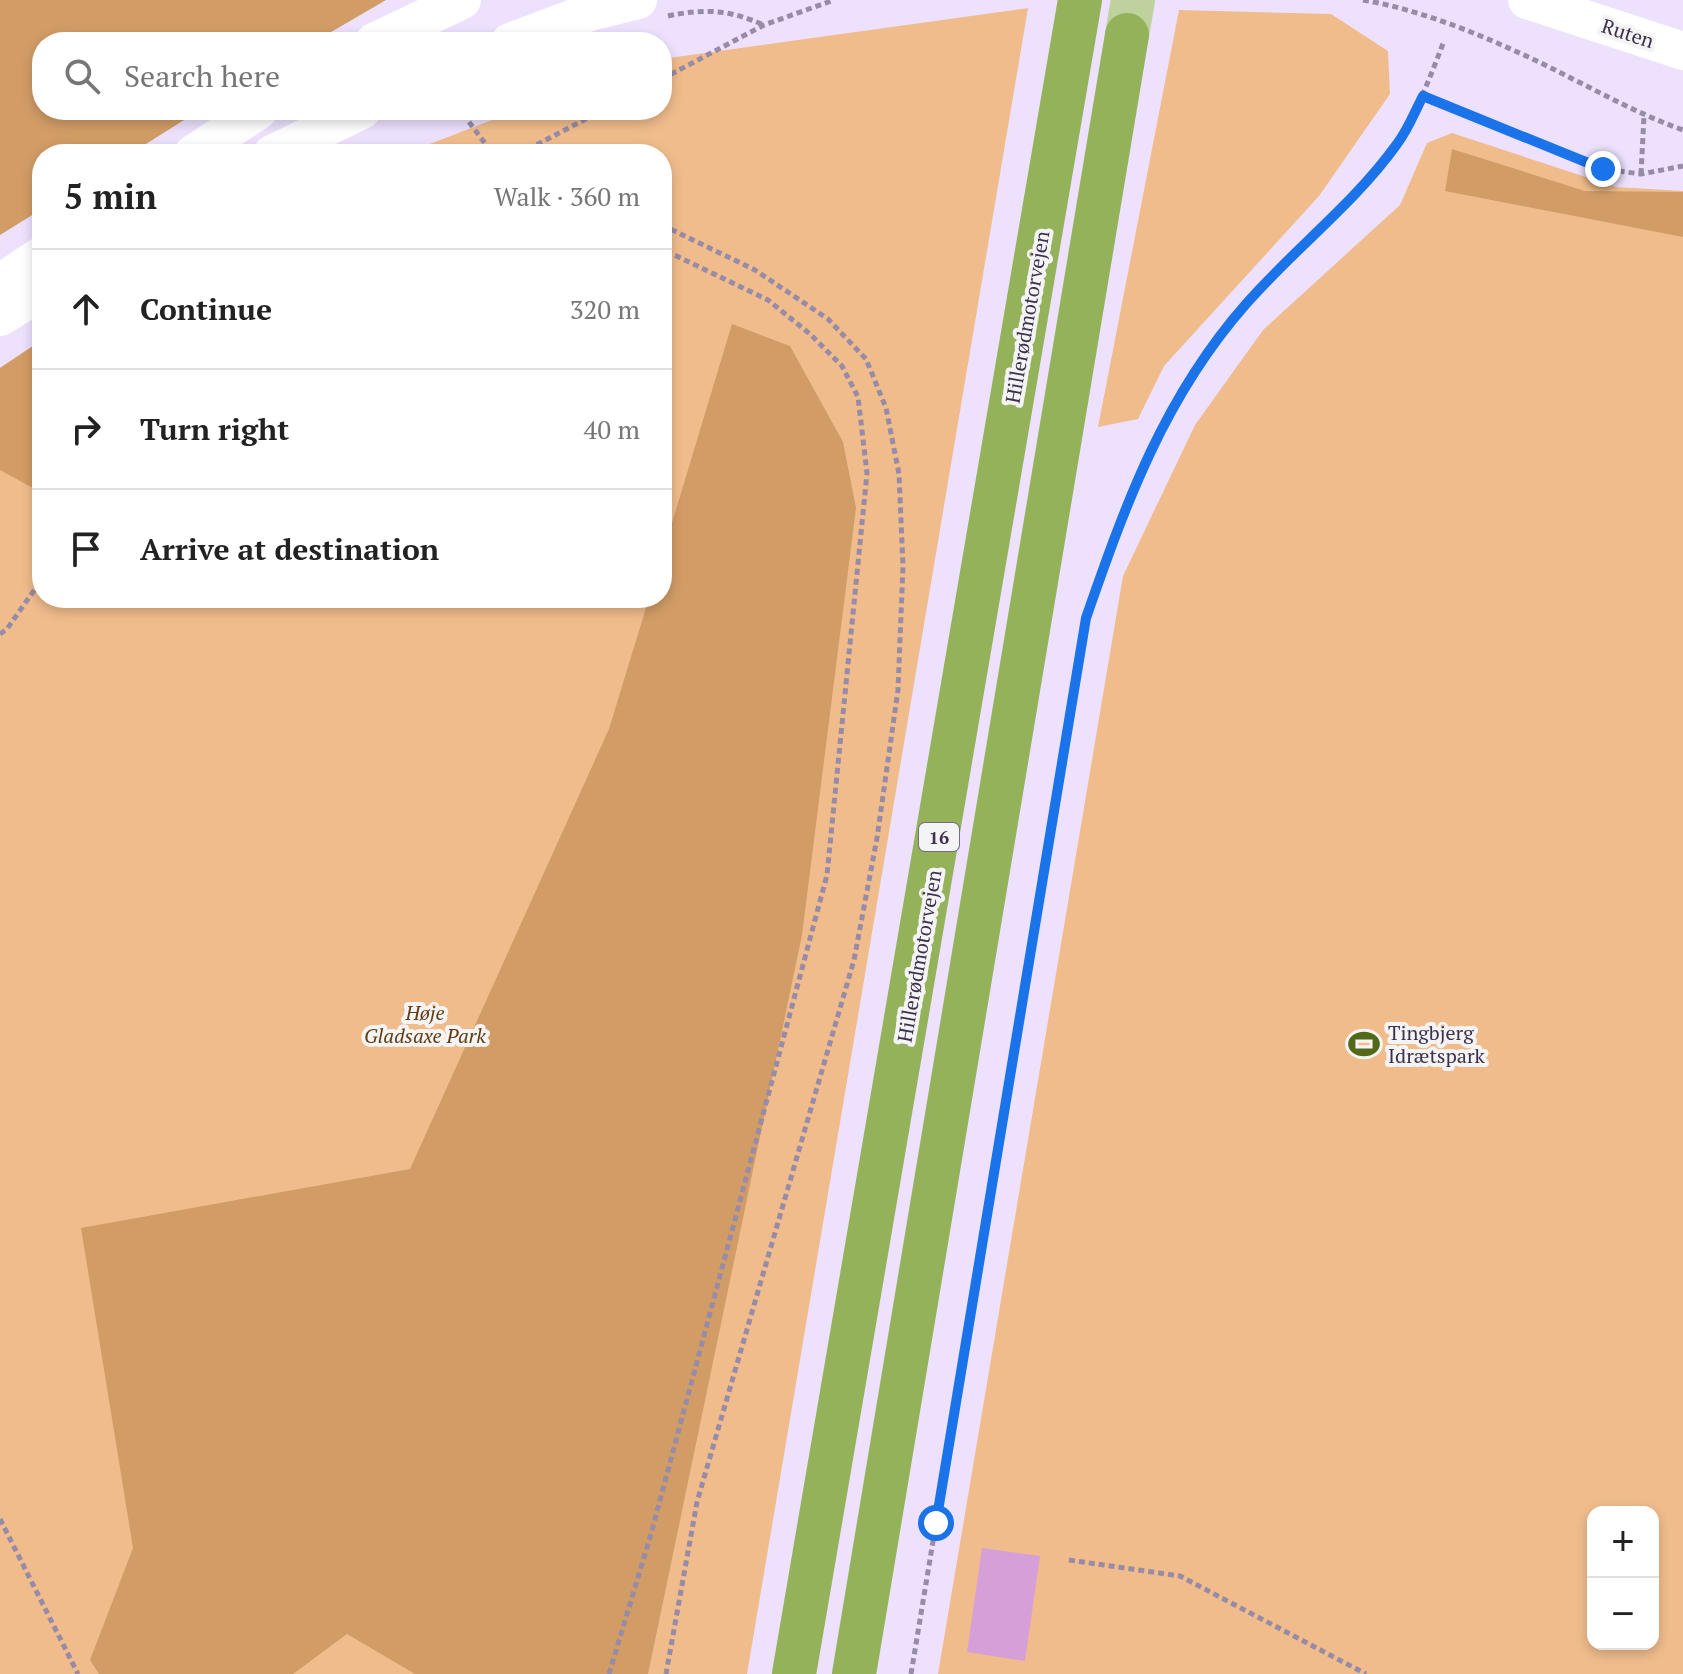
<!DOCTYPE html>
<meta charset="utf-8">
<style>
body{margin:0;font-family:"PT Serif",serif;background:#f2f2f2;color:#222}
.controls{position:absolute;right:24px;bottom:24px;display:grid;overflow:hidden;border-radius:16px;box-shadow:0 4px 12px #0003}
.controls button{width:72px;height:72px;display:grid;place-items:center;padding:0;border:0;border-bottom:2px solid #e0e0e0;background:#fff;color:#222;font:40px sans-serif}
.stop{position:absolute;width:24px;height:24px;margin:-18px;border:6px solid #1a73e8;border-radius:50%;background:#fff}
.stop.end{background:#1a73e8;border-color:#fff;box-shadow:0 2px 8px #0008}
.list{margin:0;padding:0;list-style:none}
h2{display:flex;justify-content:space-between;align-items:center;height:104px;margin:0;padding:0 32px;font-size:34px}
h2 small{font-size:26px;font-weight:400;color:#767676}
.list li{display:grid;grid-template-columns:52px 1fr auto;gap:24px;align-items:center;box-sizing:border-box;height:120px;padding:0 32px;border-top:2px solid #e0e0e0}
.list b{display:block;font-size:30px;white-space:nowrap}
.list em{font-size:26px;font-style:normal;color:#767676}
.icon{flex:none;width:44px;height:44px;fill:none;stroke:currentColor;stroke-width:2;stroke-linecap:round;stroke-linejoin:round}
.map{position:relative;flex:none;width:1683px;height:1674px;overflow:hidden}
.search{position:absolute;background:#fff;box-shadow:0 4px 12px #0003;left:32px;top:32px;width:640px;height:88px;display:flex;align-items:center;gap:20px;box-sizing:border-box;padding:0 28px;border-radius:32px;color:#767676;font-size:30px}
.panel{position:absolute;background:#fff;box-shadow:0 4px 12px #0003;left:32px;top:144px;width:640px;height:464px;border-radius:32px}
.map>svg:first-child{display:block}
.green{fill:#f0bc8c;fill-rule:evenodd}
.forest{fill:#d29c66}
.building{fill:#d5a0d7}
.lines{fill:none;stroke-linecap:round;stroke-linejoin:round}
.path{stroke:#978ba7;stroke-width:5;stroke-dasharray:6 4;stroke-linecap:butt}
.tertiary{stroke:#fff;stroke-width:38}
.primary{stroke:#bfd19c;stroke-width:44}
.motorway{stroke:#94b25a;stroke-width:44}
.route{stroke:#1a73e8;stroke-width:10}
.labels{text-anchor:middle;dominant-baseline:central;stroke-width:8;stroke-linejoin:round;paint-order:stroke}
.shield{fill:#f4f4f4;stroke:#746c7f;stroke-width:2}
.shield-label{font-size:18px;font-weight:bold;fill:#3d314d}
.street-label{font-size:20px;fill:#3d314d;stroke:#f4f4f4}
.park-label{font-size:20px;font-style:italic;fill:#623d14;stroke:#f4f4f4}
.poi-label{font-size:20px;fill:#3d314d;stroke:#f4f4f4;text-anchor:start}
</style>
<div class="map">
<svg width="1683" height="1674" viewBox="0 0 1683 1674">
<rect width="100%" height="100%" fill="#ede1fe"/>
<g class="green">
<polygon points="1028,8 747,1674 0,1674 0,368 42,340 42,598 662,598 662,154 404,154 518,110 662,110 662,59"/>
<polygon points="1179,10 1331,14 1388,51 1390,94 1319,196 1164,366 1138,419 1098,427"/>
<path d="M 1452,133 L 1616,187 L 1683,191 L 1683,1674 L 938,1674 L 1123,576 L 1195,425 L 1263,330 L 1400,205 L 1427,143 ZM 1593,1512 L 1653,1512 L 1653,1644 L 1593,1644 Z"/>
</g>
<g class="forest">
<polygon points="0,0 386,0 314,42 42,42 42,110 200,110 130,154 42,154 42,209 0,235"/>
<polygon points="1452,149 1585,191 1683,192 1683,237 1445,191"/>
<polygon points="732,324 790,346 843,442 856,508 802,935 648,1674 415,1674 347,1634 293,1674 99,1674 90,1660 133,1548 81,1228 410,1169 609,729 649,598 662,598 662,556"/>
<polygon points="42,340 42,493 0,470 0,368"/>
</g>
<polygon class="building" points="982,1548 1040,1556 1025,1661 967,1652"/>
<g class="lines">
<g class="path">
<path d="M 1363,0 C 1415,9 1467,29 1515,51 C 1572,76 1624,109 1683,130"/>
<path d="M 668,16 C 705,8 730,10 764,25"/>
<polyline points="662,79 764,25 834,0"/>
<polyline points="1423,96 1603,169 1641,174 1683,166"/>
<polyline points="396,117 409,110"/>
<polyline points="469,122 493,154"/>
<polyline points="519,154 603,110"/>
<polyline points="1641,174 1644,116"/>
<polyline points="662,225 755,270 828,319 866,359 886,408 899,474 903,566 898,690 877,838 854,960 697,1502 666,1674"/>
<polyline points="0,634 7,629 42,579"/>
<polyline points="0,1519 78,1674"/>
<polyline points="1069,1560 1180,1576 1366,1674"/>
<polyline points="609,1674 651,1534 827,875 867,473 858,397 842,366 810,334 768,300 662,249"/>
<path d="M 911,1674 L 1086,618 C 1118,526 1149,432 1208,353 C 1245,302 1290,258 1335,213 C 1356,191 1384,167 1399,141 C 1418,109 1431,75 1444,41"/>
</g>
<g class="tertiary">
<polyline points="1527,0 1683,51"/>
<polyline points="374,42 462,0"/>
<polyline points="510,42 590,12 638,0"/>
<polyline points="193,154 259,110"/>
<polyline points="272,154 362,110"/>
<polyline points="0,283 42,255"/>
<polyline points="0,317 42,291"/>
</g>
<polyline class="primary" points="1127,35 1133,0"/>
<g class="motorway">
<polyline points="794,1674 1080,0"/>
<polyline points="854,1674 1127,35"/>
</g>
</g>
<g class="lines">
<path class="route" d="M 936,1523 L 1086,618 C 1126,503 1164,397 1246,304 C 1294,249 1354,204 1397,144 C 1408,130 1415,111 1423,96 L 1603,169"/>
</g>
<defs>
<symbol id="stadium-bare" viewBox="-9 -9 18 18"><path d="M0-5a6.5 5 0 1 0 0 10a6.5 5 0 1 0 0-10ZM-3.5-1.8h7v3.6h-7Z" fill="#52691a" stroke="#f4f4f4" stroke-width="2.5" paint-order="stroke"/></symbol>
</defs>
<g fill-rule="evenodd">
<use href="#stadium-bare" x="1342" y="1022" width="44" height="44"/>
</g>
<g class="labels">
<rect class="shield" x="919" y="823" width="40" height="28" rx="6"/>
<g class="shield-label">
<text x="939" y="837">16</text>
</g>
<g class="street-label">
<text transform="translate(1628 33) rotate(18)">Ruten</text>
<text transform="translate(1027 317) rotate(-80)">Hillerødmotorvejen</text>
<text transform="translate(919 956) rotate(-80)">Hillerødmotorvejen</text>
</g>
<g class="park-label">
<text x="425" y="1012">Høje<tspan x="425" dy="23">Gladsaxe Park</tspan></text>
</g>
<g class="poi-label">
<text x="1388" y="1032">Tingbjerg<tspan x="1388" dy="23">Idrætspark</tspan></text>
</g>
</g>
</svg>
<div class="controls">
<button>+</button>
<button>−</button>
</div>
<div class="stop" style="left:936px;top:1523px"></div>
<div class="stop end" style="left:1603px;top:169px"></div>
<div class="search"><svg class="icon" aria-label="search" viewBox="0 0 24 24"><circle cx="10" cy="10" r="6"/><path d="M15 15l6 6"/></svg>Search here</div>
<section class="panel">
<h2>5 min<small>Walk · 360 m</small></h2>
<ul class="list">
<li><svg class="icon" aria-label="ahead" viewBox="0 0 24 24"><path d="M12 20V5M6 11l6-6 6 6"/></svg><div><b>Continue</b></div><em>320 m</em></li>
<li><svg class="icon" aria-label="right" viewBox="0 0 24 24"><path d="M7 20v-9h11M14 6l5 5-5 5"/></svg><div><b>Turn right</b></div><em>40 m</em></li>
<li><svg class="icon" aria-label="arrive" viewBox="0 0 24 24"><path d="M6 21V4h12l-3 4 3 4H6"/></svg><div><b>Arrive at destination</b></div></li>
</ul>
</section>
</div>
